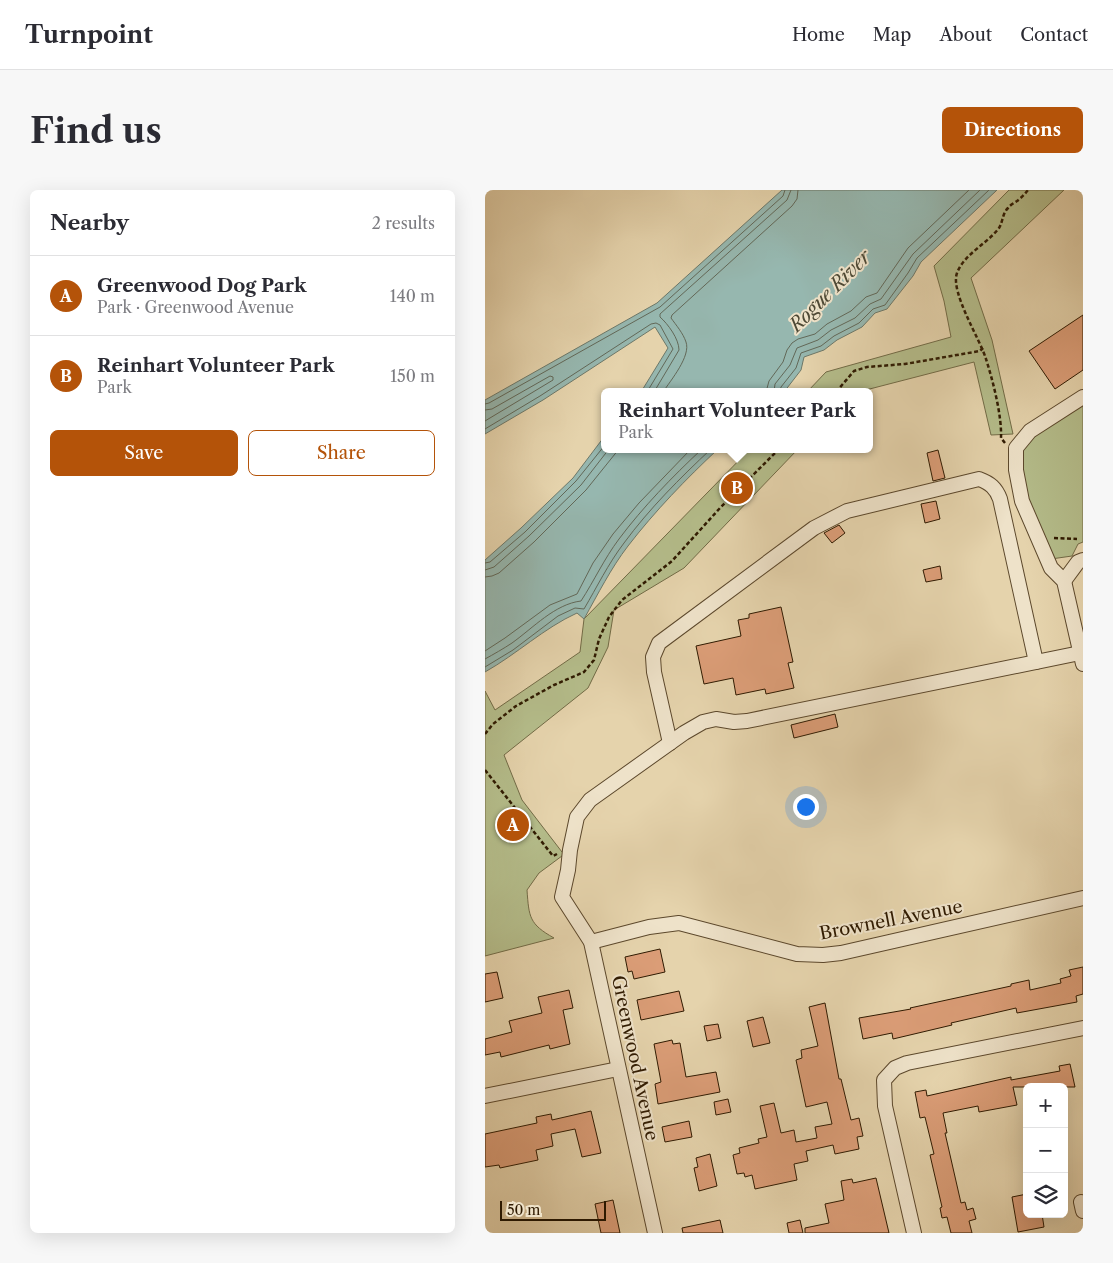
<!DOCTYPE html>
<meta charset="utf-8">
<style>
body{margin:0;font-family:"Libre Caslon Text",serif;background:#f7f7f7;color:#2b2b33}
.controls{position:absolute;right:15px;bottom:15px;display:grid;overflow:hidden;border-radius:8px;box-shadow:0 5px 20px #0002}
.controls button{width:45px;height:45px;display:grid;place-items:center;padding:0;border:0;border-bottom:1px solid #e1e1e2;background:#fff;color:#2b2b33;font:25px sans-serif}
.scale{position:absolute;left:15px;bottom:12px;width:106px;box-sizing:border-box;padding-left:5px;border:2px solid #2f1a01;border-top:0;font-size:14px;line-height:18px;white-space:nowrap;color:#2f1a01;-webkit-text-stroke:4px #eee2c9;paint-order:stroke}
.you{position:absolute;left:320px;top:616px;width:18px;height:18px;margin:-12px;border:4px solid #fff;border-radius:50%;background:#1a73e8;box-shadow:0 0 0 8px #1a73e833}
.badge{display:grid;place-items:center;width:32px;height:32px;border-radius:50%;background:#b45309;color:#fff;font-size:16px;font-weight:700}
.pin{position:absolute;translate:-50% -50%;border:2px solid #fff;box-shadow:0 1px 5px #0006}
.popup{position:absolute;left:116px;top:198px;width:272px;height:65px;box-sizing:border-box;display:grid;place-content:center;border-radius:8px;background:#fff;filter:drop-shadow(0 1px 4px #0005);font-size:16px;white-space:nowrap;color:#7c7c81}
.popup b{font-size:19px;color:#2b2b33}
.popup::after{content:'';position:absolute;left:50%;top:100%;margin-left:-10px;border:10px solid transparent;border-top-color:#fff}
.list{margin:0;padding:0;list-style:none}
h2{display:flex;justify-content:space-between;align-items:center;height:65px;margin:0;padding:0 20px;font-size:21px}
h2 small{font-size:16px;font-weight:400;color:#7c7c81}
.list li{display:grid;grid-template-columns:32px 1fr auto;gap:15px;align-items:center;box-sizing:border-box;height:80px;padding:0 20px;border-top:1px solid #e1e1e2}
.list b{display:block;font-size:19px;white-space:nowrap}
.list p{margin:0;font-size:16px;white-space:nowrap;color:#7c7c81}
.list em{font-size:16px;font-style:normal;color:#7c7c81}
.actions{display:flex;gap:10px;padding:15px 20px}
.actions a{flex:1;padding:11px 0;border:1px solid #b45309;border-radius:8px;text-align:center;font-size:18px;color:#b45309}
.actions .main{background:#b45309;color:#fff}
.icon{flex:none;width:28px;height:28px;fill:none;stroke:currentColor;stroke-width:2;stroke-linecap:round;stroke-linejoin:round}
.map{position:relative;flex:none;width:598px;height:1043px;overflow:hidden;border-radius:8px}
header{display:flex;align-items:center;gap:30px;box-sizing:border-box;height:70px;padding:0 25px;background:#fff;border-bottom:1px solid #e1e1e2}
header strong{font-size:24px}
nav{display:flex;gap:28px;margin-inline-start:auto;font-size:18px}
.intro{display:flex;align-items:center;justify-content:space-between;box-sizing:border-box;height:120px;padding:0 30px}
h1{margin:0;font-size:35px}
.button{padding:12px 22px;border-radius:8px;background:#b45309;color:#fff;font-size:18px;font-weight:700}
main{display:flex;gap:30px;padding:0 30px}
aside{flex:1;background:#fff;border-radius:8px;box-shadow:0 5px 20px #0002}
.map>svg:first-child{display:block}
.green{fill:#b4bc8a;stroke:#726b46}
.water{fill:#96b7af;stroke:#6d7869}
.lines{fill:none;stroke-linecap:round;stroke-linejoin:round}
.shore{stroke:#626858;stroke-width:1}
.building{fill:#db9d77;stroke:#2f1a01}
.minor-casing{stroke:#5c482c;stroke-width:16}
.path{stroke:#2f1a01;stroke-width:2.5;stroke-dasharray:4 2.5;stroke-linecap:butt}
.minor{stroke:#eee2c9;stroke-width:14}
.labels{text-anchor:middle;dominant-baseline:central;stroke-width:4;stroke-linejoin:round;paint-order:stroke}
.street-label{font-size:18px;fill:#2f1a01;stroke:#eee2c9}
.water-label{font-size:19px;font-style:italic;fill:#4e4935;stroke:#eee2c9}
</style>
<header>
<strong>Turnpoint</strong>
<nav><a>Home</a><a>Map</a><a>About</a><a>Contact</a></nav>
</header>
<div class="intro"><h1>Find us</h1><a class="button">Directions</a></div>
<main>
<aside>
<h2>Nearby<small>2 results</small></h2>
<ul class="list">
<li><span class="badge">A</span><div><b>Greenwood Dog Park</b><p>Park · Greenwood Avenue</p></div><em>140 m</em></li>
<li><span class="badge">B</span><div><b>Reinhart Volunteer Park</b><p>Park</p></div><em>150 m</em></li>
</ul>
<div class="actions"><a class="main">Save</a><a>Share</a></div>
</aside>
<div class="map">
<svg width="598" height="1043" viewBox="0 0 598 1043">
<rect width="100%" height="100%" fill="#e5d3ac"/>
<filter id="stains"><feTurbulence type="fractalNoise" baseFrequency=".004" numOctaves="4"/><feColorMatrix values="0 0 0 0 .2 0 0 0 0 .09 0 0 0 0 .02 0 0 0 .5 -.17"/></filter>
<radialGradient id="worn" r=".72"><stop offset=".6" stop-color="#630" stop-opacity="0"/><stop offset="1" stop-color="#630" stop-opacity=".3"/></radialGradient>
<g class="green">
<polygon points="524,0 579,0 486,88 507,150 528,244 506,245 489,172 373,202 322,202 341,182 466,147 459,111 449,76"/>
<polygon points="598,215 598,352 593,354 587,366 566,369 539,302 531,258"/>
<path d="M 265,259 L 313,259 L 199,378 L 129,420 L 123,457 L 103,498 L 19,565 L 37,610 L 77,662 L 85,660 L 54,683 L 42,700 C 44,727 44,734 69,748 L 0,766 L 0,501 L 10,520 L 95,462 L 99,429 Z"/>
</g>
<g class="water">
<polygon points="297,0 512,0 436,72 428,86 402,119 390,123 377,137 352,150 339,160 319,167 316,180 299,202 156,202 183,158 170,137 58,210 0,244 0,210 172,113"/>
<path d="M 119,247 L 120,259 L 233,259 C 201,289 170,321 143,356 C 126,378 113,404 99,429 L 92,423 C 59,438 32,464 0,482 L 0,370 L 36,338 L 88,288 Z"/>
</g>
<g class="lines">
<g class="shore">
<path d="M 169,202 L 194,160 C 194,149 183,134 175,127 L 175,124 L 302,10 L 306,0"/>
<path d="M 178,202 C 186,190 206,166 201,152 C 198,143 191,135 186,128 L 187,125 L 307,16 L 312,9 L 313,0"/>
<polyline points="281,202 284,191 298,172 302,160 307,153 313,149 330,144 342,134 366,121 381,107 392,103 423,58 484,0"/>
<polyline points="289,202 290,194 305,175 312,158 333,150 346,140 370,128 385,114 396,109 428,64 495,0"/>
<polyline points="295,202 296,197 311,178 316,163 336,156 349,146 374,133 388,119 400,115 423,83 432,68 504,0"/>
<polyline points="0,214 4,213 175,117 298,6 300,0"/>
<polyline points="0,220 7,219 65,186 68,187 68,190 0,231"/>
<polyline points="0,239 55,206 166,134 171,133 175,135 188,159 162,202"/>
<polyline points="0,373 5,372 40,342 91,291 120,255"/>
<polyline points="0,380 9,377 44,346 96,295 124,259"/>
<polyline points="0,387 7,386 14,383 49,352 101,300 134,259"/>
<polyline points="0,461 20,448 65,415 92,404 108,373 128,344 154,313 206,259"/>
<path d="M 0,469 C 9,464 18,459 27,453 C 48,438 70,414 96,411 C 109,391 119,369 134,349 C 158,317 187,287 217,259"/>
<path d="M 0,477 L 28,460 L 73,426 L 90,418 L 99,419 C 112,397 123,374 139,353 C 164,319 195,288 226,259"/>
</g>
</g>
<g class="building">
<polygon points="598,125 598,180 570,199 544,161"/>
<polygon points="453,260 460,288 448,291 442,263"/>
<polygon points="451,311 455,329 440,333 436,314"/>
<polygon points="354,335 360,343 347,353 339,343"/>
<polygon points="455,376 457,389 441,392 438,380"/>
<polygon points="296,417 308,472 303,473 309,498 281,504 280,499 251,505 248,488 219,494 211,456 256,446 253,430 264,428 264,424"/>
<polygon points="350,524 353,537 309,548 306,535"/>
<polygon points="175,759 180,782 149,789 147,781 143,782 140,767"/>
<polygon points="598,777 598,804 591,806 592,812 532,823 531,818 466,833 467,835 408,849 407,843 378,849 374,828 426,819 425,818 526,796 526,794 544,790 545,800 576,793 575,789 586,786 584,780"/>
<polygon points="12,782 18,808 0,812 0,784"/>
<polygon points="84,800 88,818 78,820 85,854 65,859 64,855 16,867 15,862 0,865 0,849 27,842 24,831 57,823 53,807"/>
<polygon points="194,801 199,821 156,830 152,810"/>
<polygon points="340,813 354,889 356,889 366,930 374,928 378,946 372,947 374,959 350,964 348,955 321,961 323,971 309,974 312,990 270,999 267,985 260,987 259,983 252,984 248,965 255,963 254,958 274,953 273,949 282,947 275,916 289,913 296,943 309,940 311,952 332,948 330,937 347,934 342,912 321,917 311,870 317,868 316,860 333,856 324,817"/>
<polygon points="278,827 285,853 268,857 262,831"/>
<polygon points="233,834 236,848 222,851 219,836"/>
<polygon points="187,850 188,854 195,853 201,887 231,882 235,902 173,914 170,894 176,892 169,854"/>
<polygon points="585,874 590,897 528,897 532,915 494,922 493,916 458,923 462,943 460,943 476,1013 480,1012 482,1020 488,1018 491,1029 484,1031 487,1043 466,1043 462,1027 457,1028 455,1018 457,1017 445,965 449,964 440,927 435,928 430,902 441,900 442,906 526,887 526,890 575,881 574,876"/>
<polygon points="243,909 246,922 231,925 229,912"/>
<polygon points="106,921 116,963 97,967 90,939 66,944 68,956 51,960 53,970 15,978 14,975 0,977 0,944 52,933 51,927 66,924 67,930"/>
<polygon points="204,931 207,947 180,952 177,937"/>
<polygon points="225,964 232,996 214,1001 209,978 213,977 211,968"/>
<polygon points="391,988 404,1043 320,1043 320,1038 344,1033 340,1014 359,1010 356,991 367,989 368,993"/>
<polygon points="542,1004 542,1024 557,1024 559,1037 533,1042 527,1007"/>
<polygon points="128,1010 135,1043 116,1043 110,1014"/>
<polygon points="235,1030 238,1043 198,1043 197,1038"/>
<polygon points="315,1030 318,1043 304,1043 302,1033"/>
</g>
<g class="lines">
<defs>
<g id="minor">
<polyline points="598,207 545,241 531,258 531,280 537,311 566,378 579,391 598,474"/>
<polyline points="579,391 593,372 598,370"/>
<path d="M 185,553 L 169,482 L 168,467 L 174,453 L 329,338 L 362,321 L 494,289 C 505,293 511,298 515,309 L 551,472"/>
<polyline points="106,752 164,737 194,733 312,764 338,765 356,763 598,708"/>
<polyline points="0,906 133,879"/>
<polyline points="596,1012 598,1021"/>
<polyline points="170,1043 106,752 77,707 83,680 85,660 92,627 105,610 199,543 218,532 231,529 249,532 262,531 595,463"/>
<polyline points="429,1043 400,916 399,890 410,878 422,873 598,838"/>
</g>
</defs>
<use href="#minor" class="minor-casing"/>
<g class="path">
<polyline points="351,202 369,181 382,177 420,174 495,161 498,158"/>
<path d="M 520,253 L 516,248 C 517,226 508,191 501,169 C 495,149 465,102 472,83 C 479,64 502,54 514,38 C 518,32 517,24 523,18 C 525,15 529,13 532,11 C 536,8 540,4 543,0"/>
<polyline points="569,348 592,349"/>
<polyline points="0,544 8,534 31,516 69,495 99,482 109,470 114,449 124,427 137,410 187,371 235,318 294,259"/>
<polyline points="0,580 68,666 72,664"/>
</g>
<use href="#minor" class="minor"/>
</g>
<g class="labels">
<g class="street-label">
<text transform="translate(406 730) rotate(-11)">Brownell Avenue</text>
<text transform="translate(150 868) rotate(78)">Greenwood Avenue</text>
</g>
<g class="water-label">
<text transform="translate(345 101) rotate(-45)">Rogue River</text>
</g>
</g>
<rect width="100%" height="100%" filter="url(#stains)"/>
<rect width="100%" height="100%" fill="url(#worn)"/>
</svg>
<div class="controls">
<button>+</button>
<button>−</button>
<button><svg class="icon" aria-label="layers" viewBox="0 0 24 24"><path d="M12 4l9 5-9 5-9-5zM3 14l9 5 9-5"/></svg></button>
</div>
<div class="scale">50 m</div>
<div class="you"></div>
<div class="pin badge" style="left:28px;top:635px">A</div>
<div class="pin badge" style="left:252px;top:298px">B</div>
<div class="popup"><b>Reinhart Volunteer Park</b>Park</div>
</div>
</main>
